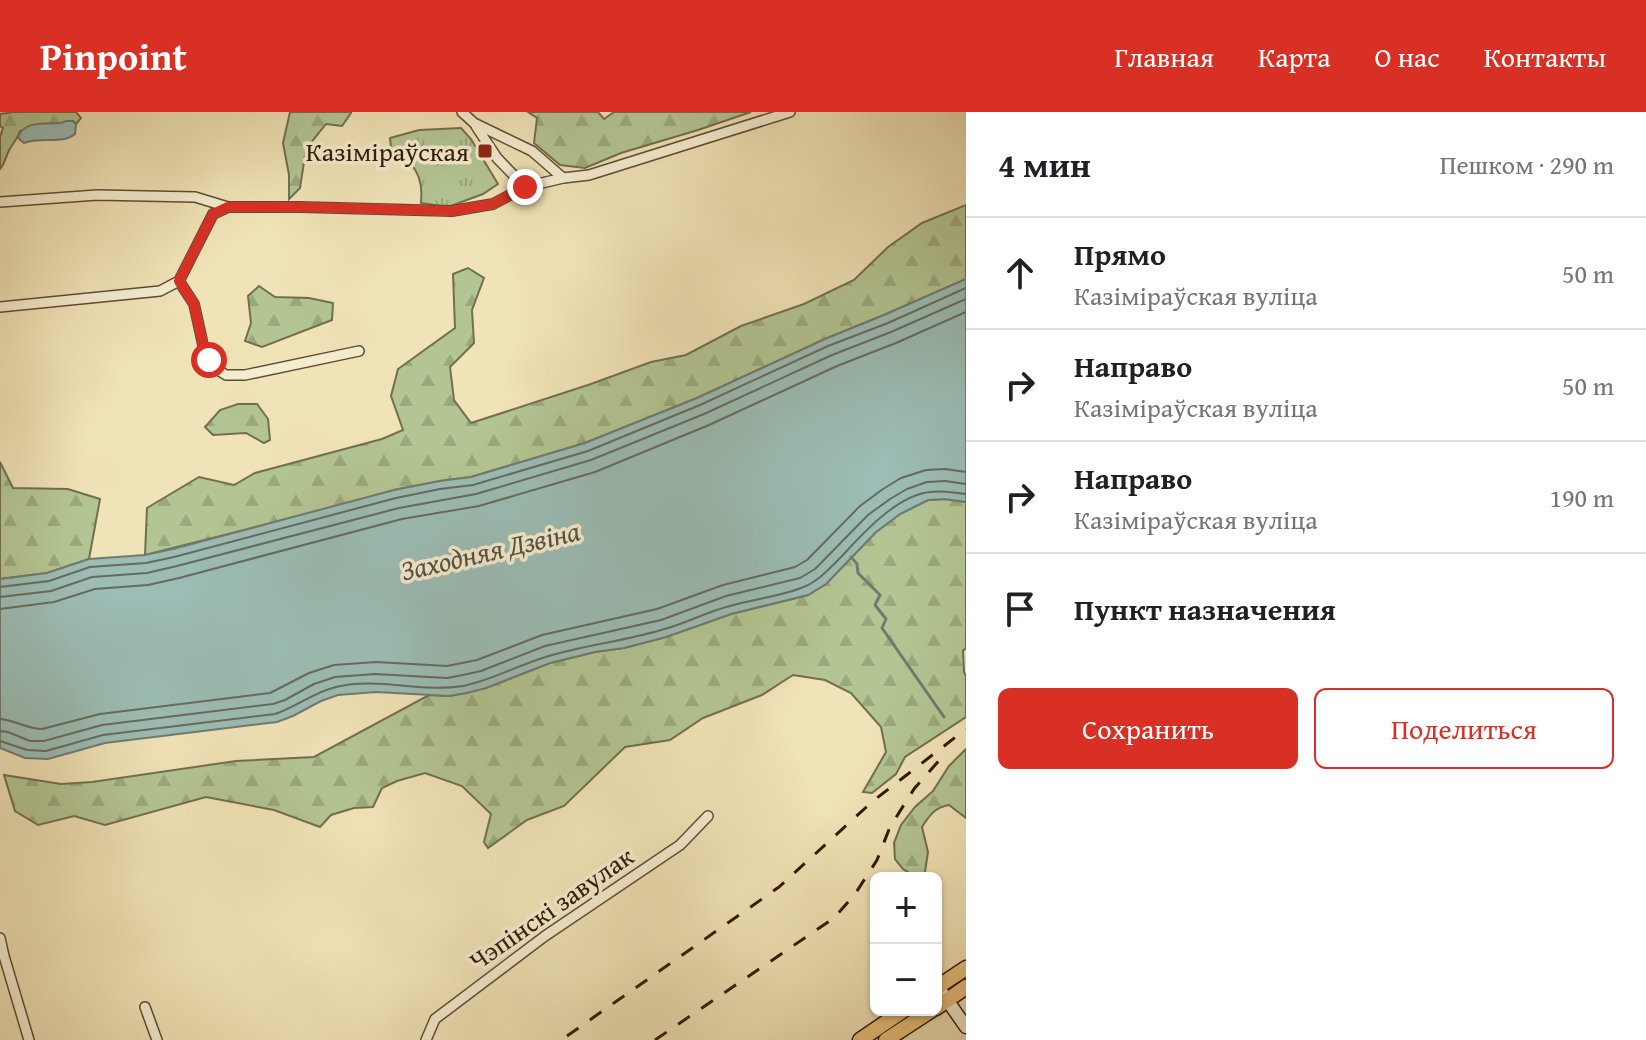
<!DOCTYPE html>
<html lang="ru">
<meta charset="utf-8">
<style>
body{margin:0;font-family:"Gentium Book Plus",serif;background:#f2f2f2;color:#202124}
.controls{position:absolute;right:24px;bottom:24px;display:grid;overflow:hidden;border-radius:12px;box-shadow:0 2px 6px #0004}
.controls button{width:72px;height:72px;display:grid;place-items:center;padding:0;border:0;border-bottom:2px solid #e0e0e0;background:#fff;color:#202124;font:40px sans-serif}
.stop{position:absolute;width:24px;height:24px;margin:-18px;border:6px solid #d93025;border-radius:50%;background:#fff}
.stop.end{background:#d93025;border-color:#fff;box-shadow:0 2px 8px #0008}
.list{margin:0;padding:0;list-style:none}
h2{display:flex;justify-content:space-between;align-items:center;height:104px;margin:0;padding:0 32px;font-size:34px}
h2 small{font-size:26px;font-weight:400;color:#757577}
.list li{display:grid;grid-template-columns:52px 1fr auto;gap:24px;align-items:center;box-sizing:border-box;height:112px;padding:0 32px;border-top:2px solid #e0e0e0}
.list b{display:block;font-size:30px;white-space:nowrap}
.list p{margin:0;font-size:26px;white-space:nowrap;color:#757577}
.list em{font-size:26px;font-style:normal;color:#757577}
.actions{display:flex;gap:16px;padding:24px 32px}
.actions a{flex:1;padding:18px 0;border:2px solid #d93025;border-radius:12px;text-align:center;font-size:28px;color:#d93025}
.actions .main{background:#d93025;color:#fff}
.icon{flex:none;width:44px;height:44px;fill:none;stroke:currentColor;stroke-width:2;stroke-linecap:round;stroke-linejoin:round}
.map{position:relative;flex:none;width:966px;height:928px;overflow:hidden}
header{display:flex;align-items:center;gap:48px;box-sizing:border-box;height:112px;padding:0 40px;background:#d93025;color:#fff}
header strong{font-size:38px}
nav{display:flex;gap:44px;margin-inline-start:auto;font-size:28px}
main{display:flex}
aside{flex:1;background:#fff}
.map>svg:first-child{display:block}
.grass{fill:url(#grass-tufts);stroke:#726f4e;stroke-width:2}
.forest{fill:url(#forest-firs);stroke:#726f4e;stroke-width:2}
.water{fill:#9bbdb5;stroke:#707b70;stroke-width:2}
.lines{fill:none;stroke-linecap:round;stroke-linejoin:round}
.shore{stroke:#666b5e;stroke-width:2}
.stream{stroke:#707b70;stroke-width:3}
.minor-casing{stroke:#604c34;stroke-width:12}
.secondary-casing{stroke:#301908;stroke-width:15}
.primary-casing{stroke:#301908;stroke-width:17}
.minor{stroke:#f5edd0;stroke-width:9}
.secondary{stroke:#f5edd0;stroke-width:12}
.primary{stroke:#e8c27c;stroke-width:14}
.rail{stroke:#301908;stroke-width:3;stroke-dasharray:14 14;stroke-linecap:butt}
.route{stroke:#d93025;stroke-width:10}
.poi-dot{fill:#8f2418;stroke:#f5edd0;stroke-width:3}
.labels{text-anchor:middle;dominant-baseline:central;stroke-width:7;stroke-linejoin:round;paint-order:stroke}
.poi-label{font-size:26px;fill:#301908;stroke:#f5edd0;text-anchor:end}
.street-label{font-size:26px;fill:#301908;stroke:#f5edd0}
.water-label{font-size:28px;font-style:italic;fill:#555245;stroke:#f5edd0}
</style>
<header>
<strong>Pinpoint</strong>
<nav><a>Главная</a><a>Карта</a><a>О нас</a><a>Контакты</a></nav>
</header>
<main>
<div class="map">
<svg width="966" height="928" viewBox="0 0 966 928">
<defs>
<pattern id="grass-tufts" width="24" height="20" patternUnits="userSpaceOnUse" patternTransform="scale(2)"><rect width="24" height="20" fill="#b3c593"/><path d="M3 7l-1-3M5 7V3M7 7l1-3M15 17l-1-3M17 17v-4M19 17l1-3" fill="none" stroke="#9aa97d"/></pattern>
<pattern id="forest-firs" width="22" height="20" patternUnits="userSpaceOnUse" patternTransform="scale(2)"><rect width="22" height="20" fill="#b3c593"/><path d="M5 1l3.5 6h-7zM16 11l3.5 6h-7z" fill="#9aa97d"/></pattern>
</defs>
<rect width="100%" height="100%" fill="#f0e3b7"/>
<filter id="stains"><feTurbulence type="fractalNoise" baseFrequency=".0025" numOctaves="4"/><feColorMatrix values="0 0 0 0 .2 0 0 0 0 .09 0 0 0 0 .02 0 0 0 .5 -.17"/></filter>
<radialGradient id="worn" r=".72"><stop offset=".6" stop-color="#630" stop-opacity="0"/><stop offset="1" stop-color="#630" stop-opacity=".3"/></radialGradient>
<path class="grass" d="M 461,16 L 471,27 L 498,72 L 483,82 L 448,95 L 421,91 C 424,62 413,51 391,36 L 390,26 L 419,18 Z"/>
<g class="forest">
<path d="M 14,0 L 76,0 L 81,6 L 76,12 L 73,9 L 20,19 C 18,26 15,28 11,35 C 6,42 6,50 0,57 L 0,25 L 3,16 L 0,14 L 0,2 Z"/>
<polygon points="290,0 351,0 351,1 342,14 326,12 306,37 300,76 289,87 289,63 283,31"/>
<polygon points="528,0 598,0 604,7 614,0 751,0 698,18 621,41 585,56 560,53 534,31 537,6"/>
<polygon points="966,93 966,167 884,203 825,227 697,286 585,331 471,365 440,369 394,378 347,392 145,443 147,396 199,365 234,373 255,361 382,327 403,318 391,284 398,257 455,216 453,162 468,156 484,166 472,198 474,231 450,255 454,288 471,311 591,272 651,250 686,243 741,214 804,192 854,168 888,135 922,111"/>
<polygon points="259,174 275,185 309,186 333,191 332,208 262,235 245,229 251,211 248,184"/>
<polygon points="238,292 257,292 268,307 270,328 264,331 246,321 213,323 205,315 220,298"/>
<polygon points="0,350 13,376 68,377 100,387 89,447 47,461 0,467"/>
<polygon points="945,387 966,390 966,536 963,539 964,560 966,564 966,605 905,645 896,662 872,681 863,680 886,640 881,615 851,581 825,568 793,563 762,583 703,606 670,628 625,635 564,694 527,708 488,736 484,730 491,702 462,674 425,661 397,669 382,676 373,695 354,696 331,703 320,715 274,698 206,685 105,713 74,704 38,713 15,699 4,663 61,672 92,670 236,649 314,645 429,583 449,584 486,576 550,551 595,540 624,536 666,525 731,502 808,483 826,472 876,420 900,402 928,388"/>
<path d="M 966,637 L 966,706 L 949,693 C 935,695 929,704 922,715 L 928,740 L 925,760 L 917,766 L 903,757 L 895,747 L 894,731 L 901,713 L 915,695 L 933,679 L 949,654 Z"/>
</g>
<g class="water">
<path d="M 66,9 L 73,9 L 76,12 L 75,22 C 62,33 40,24 24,31 L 18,26 C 23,8 46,12 61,11 Z"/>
<polygon points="966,167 966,390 945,387 928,388 900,402 876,420 826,472 808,483 731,502 666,525 624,536 595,540 550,551 486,576 467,581 449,584 376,580 338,583 321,589 293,604 277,610 105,631 48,647 25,646 0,636 0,467 47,461 89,447 145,443 173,437 394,378 440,369 471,365 585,331 697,286 825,227 884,203"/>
</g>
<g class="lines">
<g class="shore">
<polyline points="0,475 49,469 90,455 146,451 174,445 396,386 440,377 473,373 588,339 700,293 828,234 888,211 966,176"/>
<polyline points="0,485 51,479 92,465 147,461 177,454 399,396 476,382 591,348 704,302 832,243 891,220 966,187"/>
<polyline points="0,497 54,490 95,477 148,473 179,466 402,407 479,394 595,360 709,313 837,254 896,231 966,200"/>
<path d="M 0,607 C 15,608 27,617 42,617 L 100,602 L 270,581 L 309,561 L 334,553 L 376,550 L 447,554 L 477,548 L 542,523 L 657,497 L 723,473 L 795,455 L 807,448 L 860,394 L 883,377 L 901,366 L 926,358 L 945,357 L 966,360"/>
<polyline points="0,619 8,620 30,629 44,629 102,613 273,592 285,588 314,572 335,565 375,562 447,566 463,563 481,559 545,534 661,508 726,484 800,466 815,457 868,403 890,387 907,377 927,370 945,369 966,372"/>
<path d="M 0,629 L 27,638 L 46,639 L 103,623 L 275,602 C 296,595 314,580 336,575 C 378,565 421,581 463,574 C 493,568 520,552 549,544 C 586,533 624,529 661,518 C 685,512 706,500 730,494 C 753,487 778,485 801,476 C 818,470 830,456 843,443 C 864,420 898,383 930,380 C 942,378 954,381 966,382"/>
</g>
<polyline class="stream" points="851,445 857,452 858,461 880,483 875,493 886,507 882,516 944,605"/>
<defs>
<g id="minor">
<polyline points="462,0 474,11 532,39 563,66"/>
<polyline points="476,14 497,46 525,75"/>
<polyline points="0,90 97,83 195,85 228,95 300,95 452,99 493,92 525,75 563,66 589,63 790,0"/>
<polyline points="179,169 194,192 205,242 213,255 226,263 245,263 359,239"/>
<polyline points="0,195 160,179 179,169 213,102 228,95"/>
<polyline points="0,826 4,844 29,928"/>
<polyline points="145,895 157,928"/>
<polyline points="426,928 435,907 545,824 680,733 708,704"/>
</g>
<polyline id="secondary" points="938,875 966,915"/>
<g id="primary">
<polyline points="936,876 966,856"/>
<polyline points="936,896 966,875"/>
<polyline points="860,928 904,898"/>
<polyline points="886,928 932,898"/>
</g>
</defs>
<use href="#minor" class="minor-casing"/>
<use href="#secondary" class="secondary-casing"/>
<use href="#primary" class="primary-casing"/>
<use href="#minor" class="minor"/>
<use href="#secondary" class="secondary"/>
<use href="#primary" class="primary"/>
<g class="rail">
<polyline points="567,924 779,775 873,689 966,617"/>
<polyline points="655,928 834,806 855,782 877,748 890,715 914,677 943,644"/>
</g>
</g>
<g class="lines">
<polyline class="route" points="209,248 205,242 194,192 179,169 213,102 228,95 300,95 452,99 493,92 525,75"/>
</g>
<rect class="poi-dot" x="477" y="31" width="16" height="16" rx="4"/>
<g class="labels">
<g class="poi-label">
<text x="469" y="39">Казіміраўская</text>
</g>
<g class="street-label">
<text transform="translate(551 796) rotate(-35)">Чэпінскі завулак</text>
</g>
<g class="water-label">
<text transform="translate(490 438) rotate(-13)">Заходняя Дзвіна</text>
</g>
</g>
<rect width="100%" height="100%" filter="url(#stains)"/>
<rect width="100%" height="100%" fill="url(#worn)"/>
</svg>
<div class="controls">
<button>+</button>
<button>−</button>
</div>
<div class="stop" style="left:209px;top:248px"></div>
<div class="stop end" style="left:525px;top:75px"></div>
</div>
<aside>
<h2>4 мин<small>Пешком · 290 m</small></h2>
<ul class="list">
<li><svg class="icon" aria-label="ahead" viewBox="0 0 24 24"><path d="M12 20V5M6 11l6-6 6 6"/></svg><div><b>Прямо</b><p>Казіміраўская вуліца</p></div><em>50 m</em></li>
<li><svg class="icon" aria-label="right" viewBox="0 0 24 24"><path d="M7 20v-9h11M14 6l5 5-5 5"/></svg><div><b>Направо</b><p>Казіміраўская вуліца</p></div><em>50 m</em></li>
<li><svg class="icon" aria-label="right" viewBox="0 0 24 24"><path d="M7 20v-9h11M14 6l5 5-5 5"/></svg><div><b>Направо</b><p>Казіміраўская вуліца</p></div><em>190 m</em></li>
<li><svg class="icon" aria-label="arrive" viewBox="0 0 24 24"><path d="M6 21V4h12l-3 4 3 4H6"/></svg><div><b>Пункт назначения</b></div></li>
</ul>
<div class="actions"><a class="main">Сохранить</a><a>Поделиться</a></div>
</aside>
</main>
